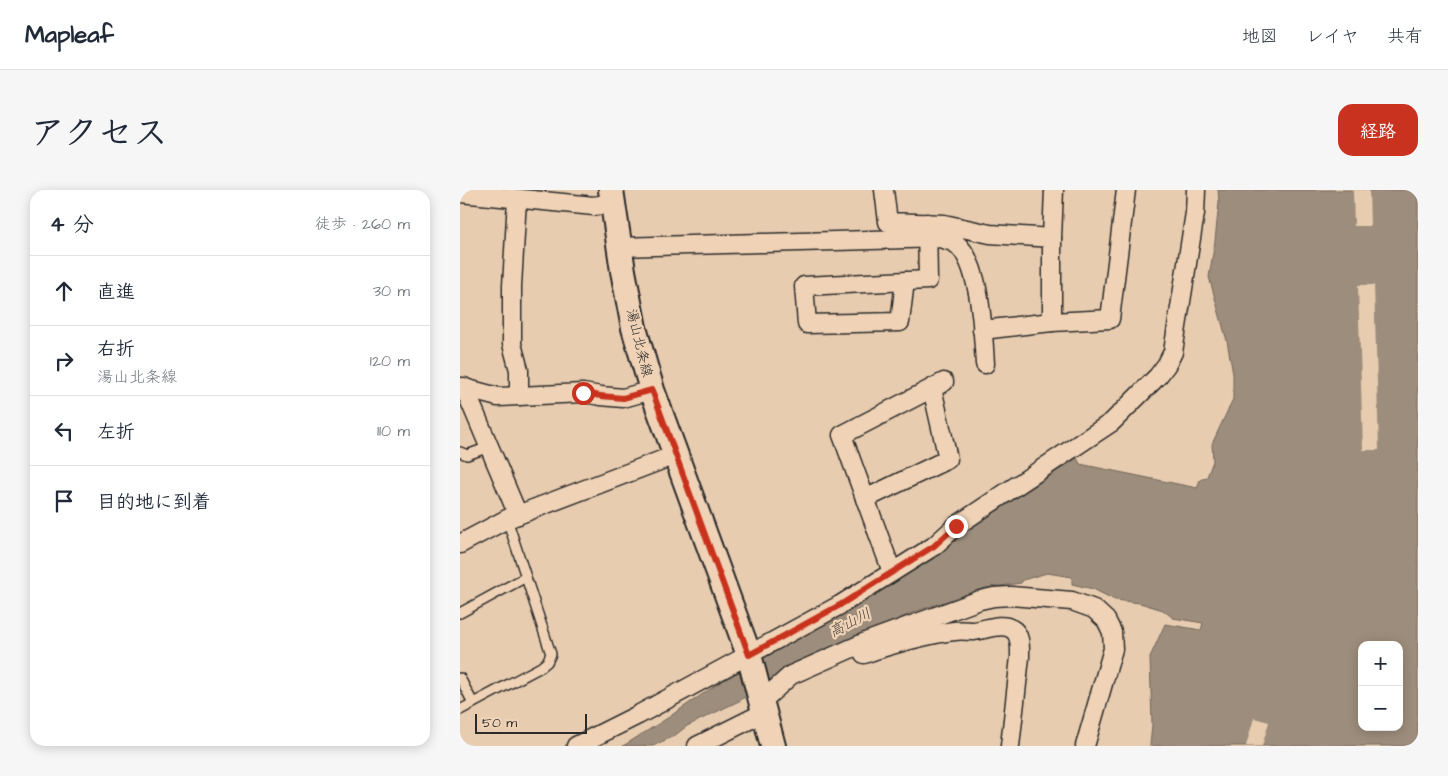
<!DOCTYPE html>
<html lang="ja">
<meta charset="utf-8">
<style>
body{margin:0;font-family:"Architects Daughter","Klee One",sans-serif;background:#f6f6f7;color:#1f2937}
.controls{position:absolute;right:15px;bottom:15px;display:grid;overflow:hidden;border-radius:10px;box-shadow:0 2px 12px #0003}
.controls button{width:45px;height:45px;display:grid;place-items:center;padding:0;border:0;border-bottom:1px solid #e0e1e3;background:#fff;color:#1f2937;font:25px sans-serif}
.scale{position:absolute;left:15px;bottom:12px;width:112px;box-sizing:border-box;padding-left:5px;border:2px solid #2b2b2b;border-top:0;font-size:14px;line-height:18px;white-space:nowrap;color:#2b2b2b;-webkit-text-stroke:4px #f0d3b6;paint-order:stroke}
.stop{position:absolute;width:15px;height:15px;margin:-11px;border:4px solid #c8321e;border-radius:50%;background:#fff}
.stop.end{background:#c8321e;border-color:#fff;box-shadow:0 1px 5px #0008}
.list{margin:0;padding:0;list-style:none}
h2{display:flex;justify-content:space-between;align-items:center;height:65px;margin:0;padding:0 20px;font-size:21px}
h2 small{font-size:16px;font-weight:400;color:#747a83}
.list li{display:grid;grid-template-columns:32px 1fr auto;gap:15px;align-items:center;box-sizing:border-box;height:70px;padding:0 20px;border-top:1px solid #e0e1e3}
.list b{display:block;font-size:19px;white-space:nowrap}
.list p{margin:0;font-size:16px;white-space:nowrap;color:#747a83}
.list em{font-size:16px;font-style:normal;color:#747a83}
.icon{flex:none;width:28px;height:28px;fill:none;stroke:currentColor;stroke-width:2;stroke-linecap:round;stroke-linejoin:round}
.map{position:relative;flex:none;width:958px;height:556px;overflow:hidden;border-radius:15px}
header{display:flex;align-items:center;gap:30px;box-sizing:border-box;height:70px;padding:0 25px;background:#fff;border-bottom:1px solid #e0e1e3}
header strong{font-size:24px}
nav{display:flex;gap:28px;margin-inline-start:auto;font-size:18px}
.intro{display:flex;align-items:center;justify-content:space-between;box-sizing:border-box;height:120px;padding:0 30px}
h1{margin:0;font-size:35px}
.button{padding:12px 22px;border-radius:15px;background:#c8321e;color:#fff;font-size:18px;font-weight:700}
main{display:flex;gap:30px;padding:0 30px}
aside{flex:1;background:#fff;border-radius:15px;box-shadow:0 2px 12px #0003}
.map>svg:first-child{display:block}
.water{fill:#9d8d7b;stroke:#6f665b;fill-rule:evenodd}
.pier{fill:#e8ccb0}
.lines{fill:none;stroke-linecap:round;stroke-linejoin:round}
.lane-casing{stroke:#2b2b2b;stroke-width:12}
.street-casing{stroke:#2b2b2b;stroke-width:21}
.secondary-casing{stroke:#2b2b2b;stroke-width:28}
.lane{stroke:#f0d3b6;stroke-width:9}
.street{stroke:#f0d3b6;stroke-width:18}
.secondary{stroke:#f0d3b6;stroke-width:24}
.route{stroke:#c8321e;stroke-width:6}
.labels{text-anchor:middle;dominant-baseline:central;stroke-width:4.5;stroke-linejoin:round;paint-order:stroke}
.street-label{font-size:14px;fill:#2b2b2b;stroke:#f0d3b6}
.water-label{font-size:15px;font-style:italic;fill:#48443f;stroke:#f0d3b6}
</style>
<header>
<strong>Mapleaf</strong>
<nav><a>地図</a><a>レイヤ</a><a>共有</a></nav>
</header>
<div class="intro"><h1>アクセス</h1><a class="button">経路</a></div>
<main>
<aside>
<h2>4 分<small>徒歩 · 260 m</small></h2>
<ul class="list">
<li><svg class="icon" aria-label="ahead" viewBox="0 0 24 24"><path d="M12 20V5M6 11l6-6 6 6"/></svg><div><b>直進</b></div><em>30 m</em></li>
<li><svg class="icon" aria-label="right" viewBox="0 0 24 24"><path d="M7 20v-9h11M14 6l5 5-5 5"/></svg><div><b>右折</b><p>湯山北条線</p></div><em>120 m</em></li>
<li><svg class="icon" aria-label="left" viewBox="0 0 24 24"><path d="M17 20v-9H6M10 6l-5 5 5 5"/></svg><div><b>左折</b></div><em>110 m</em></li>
<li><svg class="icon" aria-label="arrive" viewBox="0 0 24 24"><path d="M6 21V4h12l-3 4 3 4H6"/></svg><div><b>目的地に到着</b></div></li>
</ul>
</aside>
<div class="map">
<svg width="958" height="556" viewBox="0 0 958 556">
<rect width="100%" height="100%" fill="#e8ccb0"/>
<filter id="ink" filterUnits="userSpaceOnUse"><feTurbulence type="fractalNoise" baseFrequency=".02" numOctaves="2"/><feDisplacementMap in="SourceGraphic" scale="10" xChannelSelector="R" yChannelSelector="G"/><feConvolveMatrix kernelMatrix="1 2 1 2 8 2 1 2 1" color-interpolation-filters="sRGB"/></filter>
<g filter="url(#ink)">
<path class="water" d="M 758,0 L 958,0 L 958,556 L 690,556 L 692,534 L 690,467 L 705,434 L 741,440 L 743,433 L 713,428 L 703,420 L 680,413 L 655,410 L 633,399 L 612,394 L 612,387 L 587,383 L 563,390 L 561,393 L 526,398 L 454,422 L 326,480 L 279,511 L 227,536 L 214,546 L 193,556 L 163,556 L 203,531 L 262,491 L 314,462 L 476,367 L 493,350 L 617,268 L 620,274 L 737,298 L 740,290 L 747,287 L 753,271 L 752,254 L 773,209 L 773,184 L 767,151 L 749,87 L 755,51 L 759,12 ZM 902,455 L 939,455 L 939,537 L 902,537 Z"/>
<g class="pier">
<polygon points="893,0 909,0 910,36 894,36"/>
<polygon points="898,95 914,95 919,260 903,260"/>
<polygon points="794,528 809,532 802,556 786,556"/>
</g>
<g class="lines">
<defs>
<g id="lane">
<polyline points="0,262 7,265 29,257"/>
<polyline points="0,423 66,387"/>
<polyline points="0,488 13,513"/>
<polyline points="0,520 81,477 87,472 91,464 47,329"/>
</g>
<g id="street">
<polyline points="424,0 428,32 484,34 530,44 592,48"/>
<polyline points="594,0 592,48 592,132 650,129 666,0"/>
<polyline points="0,3 134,16 152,13"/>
<polyline points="57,9 52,96 52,154 59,180 59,206"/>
<path d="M 159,57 L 481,48 C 485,50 491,51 495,53 C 521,71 523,144 525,174"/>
<polyline points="445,91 440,132 347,134 344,96 468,90 467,33"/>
<polyline points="522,140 592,132"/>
<polyline points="0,197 38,207 123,203 141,206 163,208 192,200"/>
<polyline points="4,197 58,325"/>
<polyline points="405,309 488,269 472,198"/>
<polyline points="0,354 47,329 215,265"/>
<polyline points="432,382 382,245 484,192"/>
<path d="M 404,464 C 428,455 469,444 494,441 C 501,440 507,441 514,441 C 525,440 541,432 552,439 C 561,444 560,458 560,467 L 550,556"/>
<polyline points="302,511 331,485 408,451 520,410 534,407 551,406 612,411 634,419 646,430 652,442 653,459 625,556"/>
<polyline points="116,556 178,525 380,415 474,356 496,336 652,232 698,186 707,174 713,162 735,23 736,0"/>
<polyline points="237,556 305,522"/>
</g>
<polyline id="secondary" points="151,0 163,81 174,138 192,200 289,465 313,556"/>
</defs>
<use href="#lane" class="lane-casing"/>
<use href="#street" class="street-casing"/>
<use href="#secondary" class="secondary-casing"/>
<use href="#lane" class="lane"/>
<use href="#street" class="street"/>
<use href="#secondary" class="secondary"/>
</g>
</g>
<g class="lines" filter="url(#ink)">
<polyline class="route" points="123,203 141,206 163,208 192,200 289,465 380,415 474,356 496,336"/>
</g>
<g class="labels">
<g class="street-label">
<text transform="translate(179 153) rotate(76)">湯山北条線</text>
</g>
<g class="water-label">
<text transform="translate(390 433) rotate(-28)">高山川</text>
</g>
</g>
</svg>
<div class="controls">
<button>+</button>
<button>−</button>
</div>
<div class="scale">50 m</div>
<div class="stop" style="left:123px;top:203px"></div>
<div class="stop end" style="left:496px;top:336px"></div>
</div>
</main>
